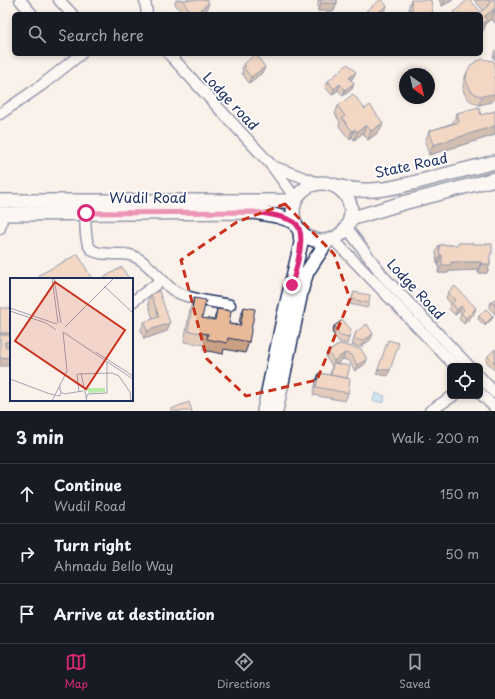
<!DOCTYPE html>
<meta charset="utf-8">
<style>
body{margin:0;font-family:"Playpen Sans",sans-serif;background:#242831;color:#f1f3f6}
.controls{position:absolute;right:12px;bottom:12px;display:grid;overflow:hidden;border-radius:6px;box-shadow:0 2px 6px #0003}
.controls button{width:36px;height:36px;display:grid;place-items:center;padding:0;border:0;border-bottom:1px solid #363941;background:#171b24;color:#f1f3f6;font:20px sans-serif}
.compass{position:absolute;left:399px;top:68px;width:36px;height:36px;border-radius:50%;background:#171b24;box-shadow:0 2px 6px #0003;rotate:146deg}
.stop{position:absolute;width:12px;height:12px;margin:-9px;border:3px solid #db2777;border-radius:50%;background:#fff}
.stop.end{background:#db2777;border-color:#fff;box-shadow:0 1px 4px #0008}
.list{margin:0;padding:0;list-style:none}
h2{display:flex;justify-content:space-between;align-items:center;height:52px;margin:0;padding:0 16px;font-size:17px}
h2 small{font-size:13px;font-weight:400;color:#9ea1a6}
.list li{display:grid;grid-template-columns:26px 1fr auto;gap:12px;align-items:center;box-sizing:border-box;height:60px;padding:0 16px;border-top:1px solid #363941}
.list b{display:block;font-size:15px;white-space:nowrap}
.list p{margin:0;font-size:13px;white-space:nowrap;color:#9ea1a6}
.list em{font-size:13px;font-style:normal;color:#9ea1a6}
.icon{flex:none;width:22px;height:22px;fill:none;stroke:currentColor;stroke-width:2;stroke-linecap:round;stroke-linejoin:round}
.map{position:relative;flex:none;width:495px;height:411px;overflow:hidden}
.search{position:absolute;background:#171b24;box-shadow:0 2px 6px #0003;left:12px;right:12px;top:12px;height:44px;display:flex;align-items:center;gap:10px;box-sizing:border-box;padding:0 14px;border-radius:6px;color:#9ea1a6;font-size:15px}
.sheet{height:232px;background:#171b24}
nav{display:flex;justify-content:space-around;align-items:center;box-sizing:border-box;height:56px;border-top:1px solid #363941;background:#171b24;font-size:11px;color:#9ea1a6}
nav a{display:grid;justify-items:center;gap:2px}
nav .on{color:#db2777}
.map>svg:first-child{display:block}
.water{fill:#98cef7;stroke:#668eba}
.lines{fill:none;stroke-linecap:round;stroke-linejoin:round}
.minor-casing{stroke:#1b2f5e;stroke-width:13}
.major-casing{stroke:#1b2f5e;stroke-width:16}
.minor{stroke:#fff;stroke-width:10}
.major{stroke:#fff;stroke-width:13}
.wall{fill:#c8a083;stroke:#1b2f5e}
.shaded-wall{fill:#a2826a;stroke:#1b2f5e}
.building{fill:#e8ba98;stroke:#1b2f5e}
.route{stroke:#db2777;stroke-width:5}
.marked{fill:none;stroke:#c8321e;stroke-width:3;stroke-dasharray:8 5;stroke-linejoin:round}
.labels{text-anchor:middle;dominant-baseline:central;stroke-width:3.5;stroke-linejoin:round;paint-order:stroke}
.street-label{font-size:14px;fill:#1b2f5e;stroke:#fff}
.inset-road{fill:none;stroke:#a1a3b2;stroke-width:1}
.view{fill:#c8321e;fill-opacity:0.15;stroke:#c8321e;stroke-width:2}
.inset-edge{fill:none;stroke:#1b2f5e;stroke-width:2}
</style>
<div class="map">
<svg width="495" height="411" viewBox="0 0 495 411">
<rect width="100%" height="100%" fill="#faf1ea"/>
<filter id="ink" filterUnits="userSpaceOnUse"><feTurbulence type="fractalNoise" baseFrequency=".025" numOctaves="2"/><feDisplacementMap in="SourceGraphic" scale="8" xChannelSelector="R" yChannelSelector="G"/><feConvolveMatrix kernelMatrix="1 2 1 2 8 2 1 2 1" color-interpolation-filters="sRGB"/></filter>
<g filter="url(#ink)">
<polygon class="water" points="375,393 385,396 384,403 373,401"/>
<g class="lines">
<defs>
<g id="minor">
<polyline points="20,0 32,14"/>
<polyline points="59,0 72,14"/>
<polyline points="145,0 147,14"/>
<polyline points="169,54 272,166 296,199"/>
<polyline points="0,114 42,85 81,54"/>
<polyline points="272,166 318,183"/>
<path d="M 85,213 C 86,224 84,241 91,249 C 99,257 120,252 130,255 C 146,259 160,280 173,290 C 186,299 214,302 230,305"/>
<polyline points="0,228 3,214"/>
<polyline points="347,228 383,276 469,366"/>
<polyline points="333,239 455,366"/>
<polyline points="132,302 162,280"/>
<polyline points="480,377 495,393"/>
<polyline points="480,393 495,408"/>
<polyline points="430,411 453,396"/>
</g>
<g id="major">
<circle cx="322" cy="212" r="29"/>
<path d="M 337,186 C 370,196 403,186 436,177 C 455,172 475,167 495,162"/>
<polyline points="0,201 295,201"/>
<polyline points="0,214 254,212 277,216 295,222"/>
<polyline points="350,219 403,203 495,179"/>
<polyline points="264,411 284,315 301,243 300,231"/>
<polyline points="276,411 302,288 307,272 328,240"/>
</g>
</defs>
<use href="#minor" class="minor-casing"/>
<use href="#major" class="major-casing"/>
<use href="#minor" class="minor"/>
<use href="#major" class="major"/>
</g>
<g class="wall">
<polygon points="176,0 207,0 206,12 203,14 183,14 175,4"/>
<polygon points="318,0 337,0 337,3 334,11 318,11"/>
<polygon points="411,0 433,14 410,14 409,6"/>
<polygon points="439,0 453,0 442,6"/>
<polygon points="474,0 495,0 495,23 491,19 486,23 483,31 481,33 481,12 483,10"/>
<polygon points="366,11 385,11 381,14 365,14"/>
<polygon points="495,50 495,60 493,58"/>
<polygon points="388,54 396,54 391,58"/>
<polygon points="244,64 263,72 249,83 242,73 243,71 242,69"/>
<polygon points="467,72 491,102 479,105 474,103 468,99 464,93 463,88 464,80"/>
<polygon points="353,78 351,80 354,83 352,89 343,96 338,90 332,95 325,87 328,81"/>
<polygon points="338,106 365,109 383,123 380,131 368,140 363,133 354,140 352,137 349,139 339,126 340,122 335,114"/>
<polygon points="495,111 495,135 429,155 425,142 429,131 453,123 457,113 481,115"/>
<polygon points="458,243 473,244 490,260 490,264 487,273 478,273 478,270 449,271 448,273 438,273 439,263 437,264 436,253 439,245 458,245"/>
<polygon points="354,292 369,303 367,308 350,304"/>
<polygon points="448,292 474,314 464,324 459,319 461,314 459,312 455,315 449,309 451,304 446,298"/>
<polygon points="151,294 170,323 167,331 144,339 141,330 144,322 153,319 148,303"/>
<polygon points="194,298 202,318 214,320 217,309 229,324 239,325 240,318 244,307 249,342 245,353 224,349 223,354 203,350 204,345 184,342 190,309"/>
<polygon points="495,299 495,314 489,308 491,302"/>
<polygon points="479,316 493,316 492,319 485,326 478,319"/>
<polygon points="334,326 349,338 347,344 339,342 332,332"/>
<polygon points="356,332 371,339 361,347 352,345"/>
<polygon points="340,344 367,359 365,364 355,371 349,361 343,359 337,363 347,378 348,393 345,401 313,395 316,381 319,373 330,375 332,366 326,358 328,352"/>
<polygon points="495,349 495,369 494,370 486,361 488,356"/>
</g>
<g class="shaded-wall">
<polygon points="445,0 453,0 442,6"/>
<polygon points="209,3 206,12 203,14 195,14"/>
<polygon points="321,3 337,3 334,11 318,11"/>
<polygon points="387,6 385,11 381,14 376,14"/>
<polygon points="495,8 491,19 486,23 483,31 481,33 481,25 484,17"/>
<polygon points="392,54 396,54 391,58"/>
<polygon points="265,67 263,72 249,83 251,77"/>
<polygon points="356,72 353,78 347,83 349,78"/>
<polygon points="354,83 352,89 343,96 345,90"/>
<polygon points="340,84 338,90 332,95 334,89"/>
<polygon points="495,93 495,99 491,102 479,105 482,96"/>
<polygon points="383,123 380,131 368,140 371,131"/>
<polygon points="366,125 363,133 354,140 357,132"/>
<polygon points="495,126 495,135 429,155 433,145"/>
<polygon points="355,129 352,137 349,139 352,131"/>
<polygon points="440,255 442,255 439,263 437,264"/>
<polygon points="451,262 481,262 478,270 449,271 448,273 438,273 442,265"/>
<polygon points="481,264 490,264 487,273 478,273"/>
<polygon points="461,306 459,312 455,315 457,310"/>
<polygon points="476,308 474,314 464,324 466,318"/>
<polygon points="493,316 492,319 485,326 486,323"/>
<polygon points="170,323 167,331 144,339 147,331"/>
<polygon points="0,333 11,333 11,350 2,350 0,342"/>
<polygon points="373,334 371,339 361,347 363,341"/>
<polygon points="345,353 343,359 333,366 334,361"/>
<polygon points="11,357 11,366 0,366 0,358"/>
<polygon points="367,359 365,364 355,371 357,365"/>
<polygon points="378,369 390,370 388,376 376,374"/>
</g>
<g class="building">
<polygon points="182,0 207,0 209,3 195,14 192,14"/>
<rect x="321" y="0" width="16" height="3"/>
<polygon points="380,0 382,0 387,6 376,14 369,14 366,11"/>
<polygon points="411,0 431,0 433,14 413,14"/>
<polygon points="467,0 470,0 481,12 491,3 488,0 495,0 495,8 484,17 487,20 481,25 481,14 452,14"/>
<polygon points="256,54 265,67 251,77 244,68 246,66 244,64"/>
<polygon points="483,59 493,61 495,63 495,93 494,94 482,96 477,95 471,91 468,85 466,80 467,72 471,65 477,61"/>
<polygon points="348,64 356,72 349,78 354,83 345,90 340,84 334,89 328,81"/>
<polygon points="353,94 365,109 370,105 383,123 371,131 366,125 357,132 355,129 352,131 342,118 345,116 338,106"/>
<polygon points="479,107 481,115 495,111 495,126 433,145 429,131 459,122 457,113"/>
<polygon points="458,243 473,243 473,244 492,244 492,254 490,254 490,264 481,264 481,262 451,262 451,265 442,265 442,255 440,255 439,245 458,245"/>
<polygon points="78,254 92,279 41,279 39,275"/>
<polygon points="122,267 129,279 101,279"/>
<polygon points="455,286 476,308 466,318 461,313 464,310 461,306 457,310 452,303 455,300 448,292"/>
<polygon points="159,291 170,323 147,331 144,322 159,317 151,294"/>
<polygon points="354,292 370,295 369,303 352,299"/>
<polygon points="194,298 206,300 202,318 215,320 217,309 231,311 229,324 240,326 244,307 255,309 249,342 228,338 227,343 207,339 208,334 188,331"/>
<polygon points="495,299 495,306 491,302"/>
<polygon points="0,308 11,308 11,318 10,318 11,333 0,333"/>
<polygon points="486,309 493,316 486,323 479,316"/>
<polygon points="343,320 351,330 349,338 341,336 334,326"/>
<polygon points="367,324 373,334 363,341 354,339 356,332"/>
<polygon points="0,335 11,335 11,341 5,342 5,347 11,347 11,357 0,358"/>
<polygon points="388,340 399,343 390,370 378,369"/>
<polygon points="340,344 361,349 367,359 357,365 352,355 345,353 334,361 328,352"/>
<polygon points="495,349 495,363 488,356"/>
<polygon points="333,363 350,366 347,378 331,375"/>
<polygon points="319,373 350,379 348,393 316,387"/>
<polygon points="189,402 192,411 172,411 171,409"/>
</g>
</g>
<g class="lines" filter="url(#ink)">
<path class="route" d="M 86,213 L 254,212 C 267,214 282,215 294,222 C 309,231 295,271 292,285"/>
</g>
<path d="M0 0H495V411H0ZM 285,204 L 334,254 L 350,299 L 317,380 L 246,396 L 207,359 L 181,260 L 237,222 Z" fill="#faf1ea" fill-opacity=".55" fill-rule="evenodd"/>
<path class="marked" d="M 285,204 L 334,254 L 350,299 L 317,380 L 246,396 L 207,359 L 181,260 L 237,222 Z"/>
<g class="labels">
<g class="street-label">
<text transform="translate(231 101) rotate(47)">Lodge road</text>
<text transform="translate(411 165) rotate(-12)">State Road</text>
<text x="148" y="197">Wudil Road</text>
<text transform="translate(416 289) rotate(47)">Lodge Road</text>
</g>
</g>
<g transform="translate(10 278)">
<rect width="123" height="123" fill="#faf1ea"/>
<path d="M 76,110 L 95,110 L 95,114 L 79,115 Z" fill="#bcecab"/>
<path class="inset-road" d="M 42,0 L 48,45M 44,0 L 51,45M 94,8 L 123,35M 0,30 L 47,46M 0,33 L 36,45 L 46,52M 55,49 L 104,0M 53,54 L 123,101M 86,74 L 123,98M 71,95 L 77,123M 0,101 L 40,116 L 50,118 L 51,114M 50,108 L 50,113 L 54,116 L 73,113M 69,114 L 67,96 L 102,95 L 109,98 L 120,114 L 121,123M 76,121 L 78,116 L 97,115 L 97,84M 42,123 L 57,93 L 53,54"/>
<path class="view" d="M 45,4 L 115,52 L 76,111 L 5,63 Z"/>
<rect width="123" height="123" class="inset-edge"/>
</g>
</svg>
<div class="controls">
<button><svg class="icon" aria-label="locate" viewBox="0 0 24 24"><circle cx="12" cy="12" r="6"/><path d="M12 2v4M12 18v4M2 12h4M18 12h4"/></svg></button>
</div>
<svg class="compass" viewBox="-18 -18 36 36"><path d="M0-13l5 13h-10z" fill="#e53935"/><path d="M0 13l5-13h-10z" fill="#9ea1a6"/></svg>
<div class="stop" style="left:86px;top:213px"></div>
<div class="stop end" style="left:292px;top:285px"></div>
<div class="search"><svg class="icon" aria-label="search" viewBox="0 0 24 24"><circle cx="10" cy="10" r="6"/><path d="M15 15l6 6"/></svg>Search here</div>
</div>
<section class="sheet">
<h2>3 min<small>Walk · 200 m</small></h2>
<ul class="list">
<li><svg class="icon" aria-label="ahead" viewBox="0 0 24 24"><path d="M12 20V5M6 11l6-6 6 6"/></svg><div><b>Continue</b><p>Wudil Road</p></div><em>150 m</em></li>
<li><svg class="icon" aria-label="right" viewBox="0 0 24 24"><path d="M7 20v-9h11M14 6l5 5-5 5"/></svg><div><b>Turn right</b><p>Ahmadu Bello Way</p></div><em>50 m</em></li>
<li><svg class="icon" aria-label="arrive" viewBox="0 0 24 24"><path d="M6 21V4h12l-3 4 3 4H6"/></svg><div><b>Arrive at destination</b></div></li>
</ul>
</section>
<nav>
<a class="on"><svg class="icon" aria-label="map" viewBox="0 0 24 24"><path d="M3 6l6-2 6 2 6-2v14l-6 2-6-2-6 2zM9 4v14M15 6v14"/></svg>Map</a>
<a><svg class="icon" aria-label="directions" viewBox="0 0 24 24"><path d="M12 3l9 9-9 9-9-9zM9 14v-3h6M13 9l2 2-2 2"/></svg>Directions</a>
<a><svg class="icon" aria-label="saved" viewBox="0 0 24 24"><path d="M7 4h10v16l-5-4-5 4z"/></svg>Saved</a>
</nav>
